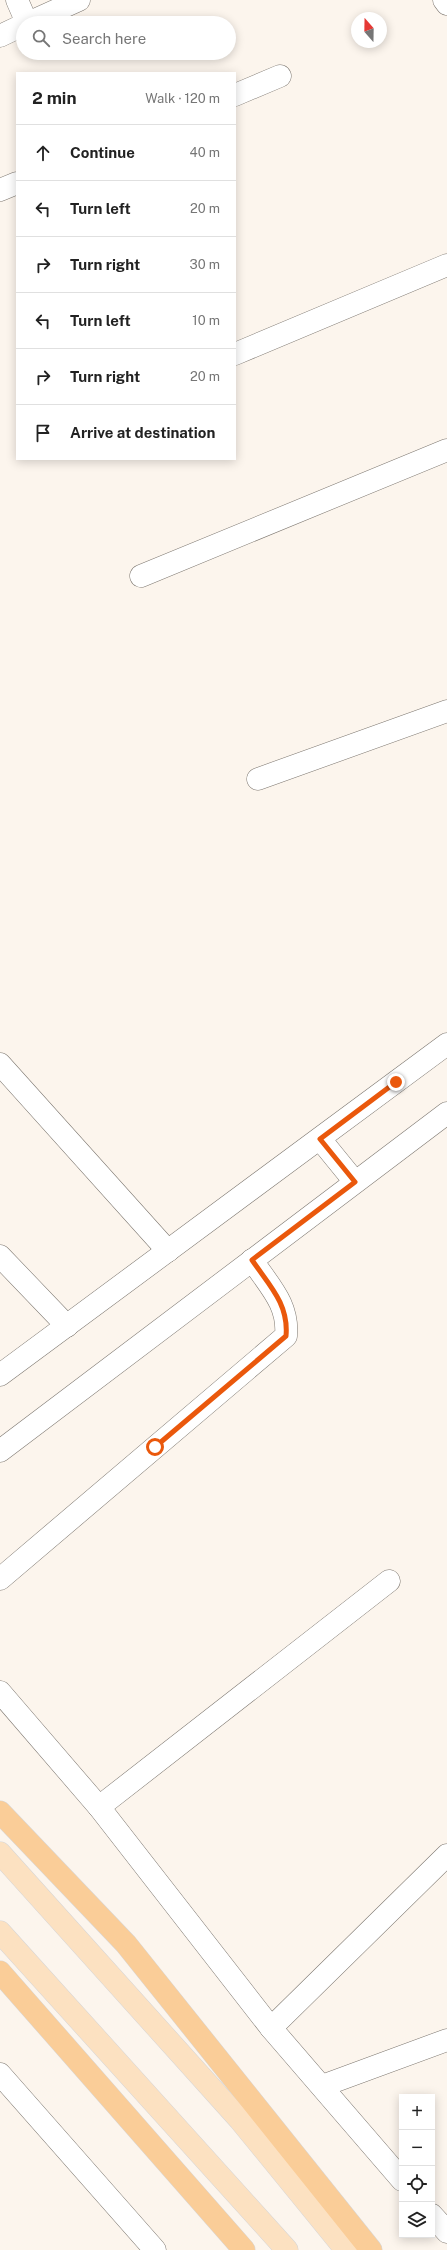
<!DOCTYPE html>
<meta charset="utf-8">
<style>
body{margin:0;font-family:"Public Sans",sans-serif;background:#f6f6f6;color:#222}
.controls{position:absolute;right:12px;bottom:12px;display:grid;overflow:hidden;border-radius:0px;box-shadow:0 2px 10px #0003}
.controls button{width:36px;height:36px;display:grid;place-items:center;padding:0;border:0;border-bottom:1px solid #e0e0e0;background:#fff;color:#222;font:20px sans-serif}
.compass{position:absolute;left:351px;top:12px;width:36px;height:36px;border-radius:50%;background:#fff;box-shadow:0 2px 10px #0003;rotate:340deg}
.stop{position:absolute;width:12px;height:12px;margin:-9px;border:3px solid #ea580c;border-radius:50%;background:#fff}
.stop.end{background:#ea580c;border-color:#fff;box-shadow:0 1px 4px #0008}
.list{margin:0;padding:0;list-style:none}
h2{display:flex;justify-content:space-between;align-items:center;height:52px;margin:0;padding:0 16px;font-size:17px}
h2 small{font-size:13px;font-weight:400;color:#767676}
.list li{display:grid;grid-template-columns:26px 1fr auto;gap:12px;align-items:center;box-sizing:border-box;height:56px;padding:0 16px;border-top:1px solid #e0e0e0}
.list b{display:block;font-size:15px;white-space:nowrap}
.list em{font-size:13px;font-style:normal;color:#767676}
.icon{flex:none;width:22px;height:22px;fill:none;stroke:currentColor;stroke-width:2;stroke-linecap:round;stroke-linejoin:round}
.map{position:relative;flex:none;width:447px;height:2250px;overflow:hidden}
.search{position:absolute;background:#fff;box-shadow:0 2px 10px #0003;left:16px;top:16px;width:220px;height:44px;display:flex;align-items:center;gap:10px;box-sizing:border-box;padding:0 14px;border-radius:22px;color:#767676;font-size:15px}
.panel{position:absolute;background:#fff;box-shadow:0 2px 10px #0003;left:16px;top:72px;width:220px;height:388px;border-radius:0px}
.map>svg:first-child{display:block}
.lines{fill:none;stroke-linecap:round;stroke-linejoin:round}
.minor-casing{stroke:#7d7770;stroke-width:23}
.major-casing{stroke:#d7d6d6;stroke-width:23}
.highway-casing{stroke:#d7d6d6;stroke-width:23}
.minor{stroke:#fff;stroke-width:22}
.major{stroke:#fce1c1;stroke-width:22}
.highway{stroke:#facd98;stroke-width:22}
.route{stroke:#ea580c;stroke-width:5}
</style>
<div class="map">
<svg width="447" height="2250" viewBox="0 0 447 2250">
<rect width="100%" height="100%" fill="#fcf5ed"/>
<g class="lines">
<defs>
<g id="minor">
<polyline points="17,0 27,23"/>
<polyline points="444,0 447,4"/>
<polyline points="28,23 79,0"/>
<polyline points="0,36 23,25"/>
<polyline points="235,95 280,76"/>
<polyline points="0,190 17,183"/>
<polyline points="235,354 447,265"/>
<polyline points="141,576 447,450"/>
<polyline points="258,779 447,711"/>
<polyline points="0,1064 168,1251"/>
<polyline points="320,1139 355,1182"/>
<polyline points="0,1256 67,1326"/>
<polyline points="0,1375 447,1044"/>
<polyline points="0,1451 447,1113"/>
<path d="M 0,1579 L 286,1336 C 289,1304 269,1286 252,1260"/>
<polyline points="0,1692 99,1807 271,2028 402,2180"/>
<polyline points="99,1807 389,1581"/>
<polyline points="271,2028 447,1855"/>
<polyline points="0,2074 155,2250"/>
<polyline points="322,2086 447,2040"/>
<polyline points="432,2215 447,2232"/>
</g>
<g id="major">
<polyline points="0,1853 240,2120 346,2250"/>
<polyline points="0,1932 287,2250"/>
</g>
<g id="highway">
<polyline points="0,1812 126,1944 371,2250"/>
<polyline points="0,1972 244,2250"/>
</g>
</defs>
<use href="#minor" class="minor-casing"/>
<use href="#major" class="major-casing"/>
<use href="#highway" class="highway-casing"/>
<use href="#minor" class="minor"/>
<use href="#major" class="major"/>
<use href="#highway" class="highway"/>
</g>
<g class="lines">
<path class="route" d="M 155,1447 L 286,1336 C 289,1304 269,1285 252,1260 L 355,1182 L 320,1139 L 396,1082"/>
</g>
</svg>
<div class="controls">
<button>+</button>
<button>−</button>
<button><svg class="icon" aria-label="locate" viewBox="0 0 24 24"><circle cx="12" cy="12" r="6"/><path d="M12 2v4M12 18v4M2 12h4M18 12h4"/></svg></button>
<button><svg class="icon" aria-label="layers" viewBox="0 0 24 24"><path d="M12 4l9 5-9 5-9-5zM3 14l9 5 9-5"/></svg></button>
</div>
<svg class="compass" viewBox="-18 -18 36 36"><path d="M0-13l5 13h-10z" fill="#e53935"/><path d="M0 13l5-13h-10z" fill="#767676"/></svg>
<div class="stop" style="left:155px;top:1447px"></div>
<div class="stop end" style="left:396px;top:1082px"></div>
<div class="search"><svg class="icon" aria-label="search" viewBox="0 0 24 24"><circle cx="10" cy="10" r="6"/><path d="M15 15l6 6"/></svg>Search here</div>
<section class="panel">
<h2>2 min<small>Walk · 120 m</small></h2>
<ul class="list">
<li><svg class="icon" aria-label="ahead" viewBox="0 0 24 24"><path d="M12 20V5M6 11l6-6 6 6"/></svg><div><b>Continue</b></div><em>40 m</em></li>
<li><svg class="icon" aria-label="left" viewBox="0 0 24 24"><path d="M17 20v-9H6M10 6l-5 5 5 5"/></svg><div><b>Turn left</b></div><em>20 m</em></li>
<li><svg class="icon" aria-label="right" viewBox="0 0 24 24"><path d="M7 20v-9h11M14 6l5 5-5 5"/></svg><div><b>Turn right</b></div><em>30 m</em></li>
<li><svg class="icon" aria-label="left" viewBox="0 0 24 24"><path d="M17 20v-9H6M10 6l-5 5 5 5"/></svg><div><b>Turn left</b></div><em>10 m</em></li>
<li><svg class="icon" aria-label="right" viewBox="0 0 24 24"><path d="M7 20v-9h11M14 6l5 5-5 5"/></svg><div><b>Turn right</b></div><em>20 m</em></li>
<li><svg class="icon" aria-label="arrive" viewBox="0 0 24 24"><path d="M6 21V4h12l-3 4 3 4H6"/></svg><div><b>Arrive at destination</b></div></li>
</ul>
</section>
</div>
